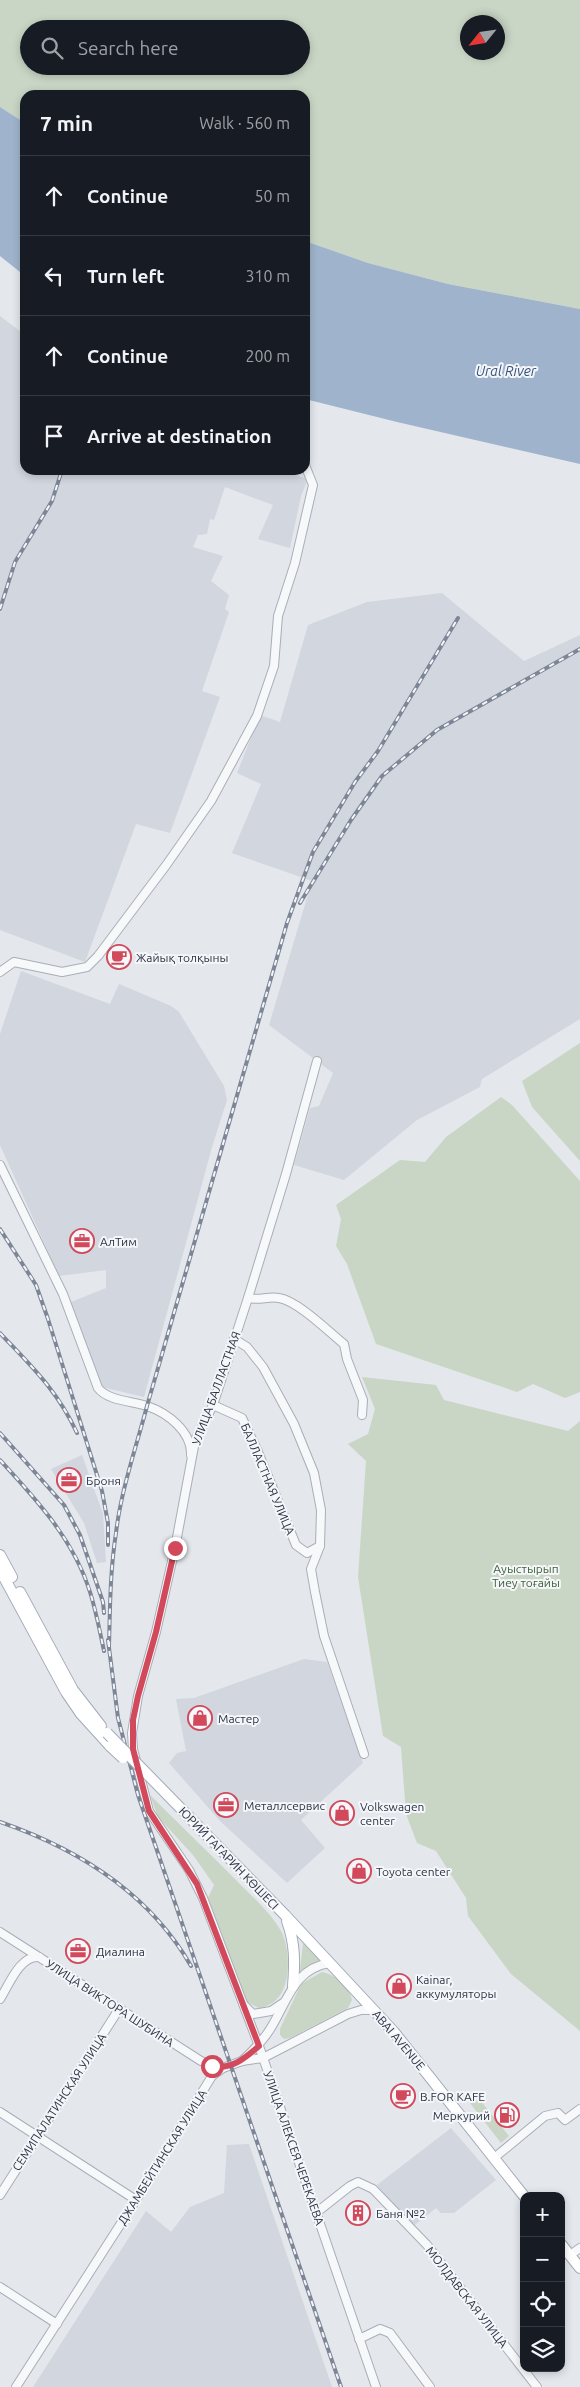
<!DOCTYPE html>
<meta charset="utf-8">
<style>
body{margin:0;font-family:Ubuntu,sans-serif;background:#20242c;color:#f1f3f6}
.controls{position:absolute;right:15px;bottom:15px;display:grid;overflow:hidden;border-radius:10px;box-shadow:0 2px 8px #0003}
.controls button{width:45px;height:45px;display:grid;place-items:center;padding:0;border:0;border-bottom:1px solid #363941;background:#171b24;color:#f1f3f6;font:25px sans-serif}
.compass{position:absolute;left:460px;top:15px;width:45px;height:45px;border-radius:50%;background:#171b24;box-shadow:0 2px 8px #0003;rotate:240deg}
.stop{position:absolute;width:15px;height:15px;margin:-11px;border:4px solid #d1495b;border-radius:50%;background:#fff}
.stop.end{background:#d1495b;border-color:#fff;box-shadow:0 1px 5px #0008}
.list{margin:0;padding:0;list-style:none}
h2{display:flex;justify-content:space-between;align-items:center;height:65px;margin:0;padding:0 20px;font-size:21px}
h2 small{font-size:16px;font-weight:400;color:#9ea1a6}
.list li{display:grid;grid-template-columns:32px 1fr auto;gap:15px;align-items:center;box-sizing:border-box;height:80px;padding:0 20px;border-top:1px solid #363941}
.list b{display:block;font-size:19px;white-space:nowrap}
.list em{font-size:16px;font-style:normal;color:#9ea1a6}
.icon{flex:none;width:28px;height:28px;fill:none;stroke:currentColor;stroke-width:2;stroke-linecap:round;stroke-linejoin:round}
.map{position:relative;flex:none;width:580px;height:2387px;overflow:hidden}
.search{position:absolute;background:#171b24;box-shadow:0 2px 8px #0003;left:20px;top:20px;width:290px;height:55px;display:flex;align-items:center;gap:12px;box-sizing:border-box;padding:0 18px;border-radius:28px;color:#9ea1a6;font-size:19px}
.panel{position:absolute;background:#171b24;box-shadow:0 2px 8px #0003;left:20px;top:90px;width:290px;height:385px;border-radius:15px}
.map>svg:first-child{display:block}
.built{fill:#d2d6de}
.green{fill:#c9d6c5;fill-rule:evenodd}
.water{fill:#9fb4cc}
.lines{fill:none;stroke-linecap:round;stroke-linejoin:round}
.minor-casing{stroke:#a9aeb7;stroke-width:10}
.major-casing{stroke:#a3abb8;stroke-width:12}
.minor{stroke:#f7f8fa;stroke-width:8}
.major{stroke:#fff;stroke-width:10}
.rail-casing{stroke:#7d8696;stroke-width:4}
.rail{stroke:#f4f6f9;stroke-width:2;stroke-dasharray:5.5;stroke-linecap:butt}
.major-bridge-casing{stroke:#a3abb8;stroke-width:12;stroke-linecap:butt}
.major-bridge{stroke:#fff;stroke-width:10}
.route{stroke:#d1495b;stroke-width:6}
.labels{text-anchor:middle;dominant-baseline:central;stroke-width:4;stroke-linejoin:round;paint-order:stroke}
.poi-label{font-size:12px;fill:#2b3445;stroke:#f4f6f9;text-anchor:start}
.street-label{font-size:12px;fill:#2b3445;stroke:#f4f6f9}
.park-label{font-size:12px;fill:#3f6138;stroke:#f4f6f9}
.water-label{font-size:14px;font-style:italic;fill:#34527a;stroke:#f4f6f9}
</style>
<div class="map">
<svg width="580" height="2387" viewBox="0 0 580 2387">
<rect width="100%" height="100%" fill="#e4e7ec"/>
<g class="built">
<polygon points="0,316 25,335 25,470 293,470 294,475 308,479 301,496 290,548 258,539 273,505 225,487 214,520 210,519 207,534 198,535 193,547 223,556 211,581 229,595 225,609 229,612 202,691 220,697 170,833 136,824 85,962 0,930"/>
<polygon points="442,593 524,661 580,635 580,1019 482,1079 480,1087 417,1120 344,1180 294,1165 310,1108 319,1106 333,1073 269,1025 312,881 232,853 261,784 237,773 260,715 280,722 308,625 367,602"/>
<polygon points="21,971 110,1004 119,984 171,1006 179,1012 224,1086 227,1100 212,1147 144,1397 102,1387 71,1302 106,1288 106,1270 59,1276 0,1145 0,1034"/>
<polygon points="82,1455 103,1514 106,1562 97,1563 84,1523 51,1469"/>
<polygon points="304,1659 327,1662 363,1763 301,1820 325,1848 287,1883 221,1822 169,1763 177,1753 186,1751 176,1699 194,1698"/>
<polygon points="451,2128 496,2180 454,2213 441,2213 436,2208 412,2227 377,2185"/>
<polygon points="249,2144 332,2387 33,2387 146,2211 171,2232 190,2207 224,2193 227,2145"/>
</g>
<g class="green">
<path d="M 0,0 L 580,0 L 580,309 L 448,284 L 368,263 L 305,241 L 305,95 L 25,95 L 25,123 L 0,107 ZM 468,22 L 498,22 L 498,52 L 468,52 ZM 29,29 L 301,29 L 301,66 L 29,66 Z"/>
<polygon points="580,1043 580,1161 532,1107 522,1081"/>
<polygon points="501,1097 512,1105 580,1181 580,1392 565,1398 533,1384 517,1392 376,1344 347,1264 336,1246 341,1219 336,1205 400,1160 425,1162 446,1137"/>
<polygon points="362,1377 436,1385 444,1400 568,1431 580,1421 580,2031 511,1974 468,1916 466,1898 436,1851 417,1843 406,1814 401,1747 383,1736 358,1577 366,1461 348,1444 368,1434 375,1409"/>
<path d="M 150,1795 C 178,1823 207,1851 235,1879 C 250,1895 270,1911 281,1931 C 290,1948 292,1985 276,2000 C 272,2004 265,2006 260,2009 L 246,2001 L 208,1898 L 214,1885 L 193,1855 L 158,1817 Z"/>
<polygon points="303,1943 320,1960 300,1971"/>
<path d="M 322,1972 C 336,1975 349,1986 352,2000 L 348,2008 L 290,2038 L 284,2039 L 280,2035 L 280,2029 L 301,1984 Z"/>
<polygon points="480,2100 509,2136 501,2143 470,2103"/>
</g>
<g class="water">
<polygon points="0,107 25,123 25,276 0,256"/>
<polygon points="305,241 368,263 448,284 580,309 580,464 397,422 305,399"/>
</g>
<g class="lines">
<defs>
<g id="minor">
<polyline points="0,972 14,962 62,972 87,967 98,956 167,864 211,801 257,716 274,666 278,616 295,563 313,485 305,465"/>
<polyline points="317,1061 286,1174 248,1298 213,1405 195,1441 175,1548 156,1632 138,1696 132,1733 133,1749 149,1811 189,1870 203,1898 259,2046 376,2387"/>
<path d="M 0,1165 L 63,1294 L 98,1388 C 108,1401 132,1401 147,1406 C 168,1413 192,1432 191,1455"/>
<path d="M 248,1298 C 259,1301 268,1296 279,1298 C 298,1301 329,1332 344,1344 L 347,1359 L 363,1400 L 362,1415"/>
<polyline points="234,1339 247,1347 263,1367 294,1424 314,1473 321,1510 320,1546 311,1569 315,1592 324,1636 364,1754"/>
<polyline points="213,1405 242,1418 258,1452 296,1545 307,1553 320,1546"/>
<polyline points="0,1932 201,2061 223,2068"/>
<path d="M 0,1999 C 9,1985 20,1955 39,1957"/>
<polyline points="244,2005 253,2014 271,2011 283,2003"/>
<path d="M 242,2061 C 254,2050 264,2040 272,2026 C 288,1999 295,1968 330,1963"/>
<polyline points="0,2112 136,2200"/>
<polyline points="494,2158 545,2116 558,2113 565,2120 580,2109"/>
<polyline points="0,2195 119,2009"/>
<polyline points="317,2212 350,2186 358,2182 373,2189 427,2245 537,2387"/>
<polyline points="570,2255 580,2248"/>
<polyline points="0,2287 57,2324"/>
<polyline points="359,2339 380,2329 390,2333 430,2387"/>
<polyline points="16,2387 136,2200 212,2076 223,2068 242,2061 263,2058 348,2014 361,2010 374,2010"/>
</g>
<g id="major">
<polyline points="0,1555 12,1577"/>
<polyline points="0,1570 66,1692 81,1714 110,1746"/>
<polyline points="20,1592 73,1690 101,1726"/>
<polyline points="285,1915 394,2032 524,2196"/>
<path d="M 287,1921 C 295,1943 295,1962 293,1986"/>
<polyline points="561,2244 580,2268"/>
</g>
</defs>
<use href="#minor" class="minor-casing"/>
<use href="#major" class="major-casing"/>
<use href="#minor" class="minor"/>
<use href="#major" class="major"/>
<defs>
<g id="rail">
<polyline points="0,609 15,562 52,501 62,470"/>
<polyline points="300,903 351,820 382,776 437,730 580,649"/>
<polyline points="0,1229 36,1285 48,1319 102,1491 108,1523 108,1545"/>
<path d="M 0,1333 C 32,1367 57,1390 77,1433"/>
<polyline points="0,1433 64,1505 80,1535 103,1602 104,1613"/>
<path d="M 0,1460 C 36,1499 74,1540 90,1592 C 96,1611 100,1632 104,1651"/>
<polyline points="108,1640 118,1718 138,1795 341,2387"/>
<path d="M 109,1647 C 110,1609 110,1571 116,1533 C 121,1490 136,1448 147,1406 L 287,923 L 313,852 L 355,782 L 378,751 L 458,618"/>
<path d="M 0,1822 C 78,1849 149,1893 191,1966"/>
</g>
</defs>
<use href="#rail" class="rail-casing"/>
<use href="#rail" class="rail"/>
<defs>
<g id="major-bridge">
<polyline points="107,1733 285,1915"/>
<polyline points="110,1746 123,1758"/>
</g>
</defs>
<use href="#major-bridge" class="major-bridge-casing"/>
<use href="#major-bridge" class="major-bridge"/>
</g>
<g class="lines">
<path class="route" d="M 175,1548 L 156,1632 L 138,1696 L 133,1720 L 133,1749 L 149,1811 L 197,1884 L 259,2046 C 244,2059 231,2070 212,2066"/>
</g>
<defs>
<symbol id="cafe-ring" viewBox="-11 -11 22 22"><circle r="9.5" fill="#f4f6f9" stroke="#d1495b" stroke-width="1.5"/><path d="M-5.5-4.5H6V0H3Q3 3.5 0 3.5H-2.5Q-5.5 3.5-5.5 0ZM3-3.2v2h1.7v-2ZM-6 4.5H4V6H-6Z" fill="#d1495b"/></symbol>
<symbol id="office-ring" viewBox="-11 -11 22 22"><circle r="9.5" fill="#f4f6f9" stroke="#d1495b" stroke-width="1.5"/><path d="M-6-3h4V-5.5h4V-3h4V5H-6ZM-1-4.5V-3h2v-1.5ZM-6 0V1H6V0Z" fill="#d1495b"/></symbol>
<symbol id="shop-ring" viewBox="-11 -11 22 22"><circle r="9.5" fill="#f4f6f9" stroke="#d1495b" stroke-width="1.5"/><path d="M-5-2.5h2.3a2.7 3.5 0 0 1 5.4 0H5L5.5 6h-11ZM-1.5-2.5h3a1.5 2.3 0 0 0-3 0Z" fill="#d1495b"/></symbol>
<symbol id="fuel-ring" viewBox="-11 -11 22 22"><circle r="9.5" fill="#f4f6f9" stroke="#d1495b" stroke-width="1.5"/><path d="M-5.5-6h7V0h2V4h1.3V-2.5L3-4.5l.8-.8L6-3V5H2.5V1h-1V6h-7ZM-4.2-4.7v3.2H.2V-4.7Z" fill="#d1495b"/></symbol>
<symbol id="building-ring" viewBox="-11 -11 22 22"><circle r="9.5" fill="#f4f6f9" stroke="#d1495b" stroke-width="1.5"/><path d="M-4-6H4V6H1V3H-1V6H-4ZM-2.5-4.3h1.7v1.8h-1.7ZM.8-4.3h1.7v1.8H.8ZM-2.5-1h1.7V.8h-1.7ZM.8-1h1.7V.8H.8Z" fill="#d1495b"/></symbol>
</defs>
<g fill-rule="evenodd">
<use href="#cafe-ring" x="105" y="943" width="28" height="28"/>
<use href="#office-ring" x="68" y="1227" width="28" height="28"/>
<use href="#office-ring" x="55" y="1466" width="28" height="28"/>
<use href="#shop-ring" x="186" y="1704" width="28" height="28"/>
<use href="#office-ring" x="212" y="1791" width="28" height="28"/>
<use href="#shop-ring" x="328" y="1799" width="28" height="28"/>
<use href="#shop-ring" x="345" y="1857" width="28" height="28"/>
<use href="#office-ring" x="64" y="1937" width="28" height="28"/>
<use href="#shop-ring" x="385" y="1972" width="28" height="28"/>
<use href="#cafe-ring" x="389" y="2082" width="28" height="28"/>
<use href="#fuel-ring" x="493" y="2101" width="28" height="28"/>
<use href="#building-ring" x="344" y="2199" width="28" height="28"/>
</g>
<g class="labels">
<g class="poi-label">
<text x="136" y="957">Жайық толқыны</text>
<text x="100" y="1241">АлТим</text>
<text x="86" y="1480">Броня</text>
<text x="218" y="1718">Мастер</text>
<text x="244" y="1805">Металлсервис</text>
<text x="360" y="1806">Volkswagen<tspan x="360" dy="14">center</tspan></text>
<text x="376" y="1871">Toyota center</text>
<text x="96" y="1951">Диалина</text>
<text x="416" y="1979">Kainar,<tspan x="416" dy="14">аккумуляторы</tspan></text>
<text x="420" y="2096">B.FOR KAFE</text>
<text x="490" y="2115" text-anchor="end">Меркурий</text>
<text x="376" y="2213">Баня №2</text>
</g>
<g class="street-label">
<text transform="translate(216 1388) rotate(-70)">УЛИЦА БАЛЛАСТНАЯ</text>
<text transform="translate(268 1479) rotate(67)">БАЛЛАСТНАЯ УЛИЦА</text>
<text transform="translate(229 1858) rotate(46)">ЮРИЙ ГАГАРИН КӨШЕСІ</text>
<text transform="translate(110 2003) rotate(33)">УЛИЦА ВИКТОРА ШУБИНА</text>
<text transform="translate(399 2040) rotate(50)">ABAI AVENUE</text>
<text transform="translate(59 2102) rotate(-57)">СЕМИПАЛАТИНСКАЯ УЛИЦА</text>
<text transform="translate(294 2148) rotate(71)">УЛИЦА АЛЕКСЕЯ ЧЕРЕКАЕВА</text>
<text transform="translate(162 2157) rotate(-58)">ДЖАМБЕЙТИНСКАЯ УЛИЦА</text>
<text transform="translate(467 2297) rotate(52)">МОЛДАВСКАЯ УЛИЦА</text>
</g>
<g class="park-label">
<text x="526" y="1568">Ауыстырып<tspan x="526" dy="14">Тиеу тоғайы</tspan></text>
</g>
<g class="water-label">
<text x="506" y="371">Ural River</text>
</g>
</g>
</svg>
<div class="controls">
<button>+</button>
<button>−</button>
<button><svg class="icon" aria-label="locate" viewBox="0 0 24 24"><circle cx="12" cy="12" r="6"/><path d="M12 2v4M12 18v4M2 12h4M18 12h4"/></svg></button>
<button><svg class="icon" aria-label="layers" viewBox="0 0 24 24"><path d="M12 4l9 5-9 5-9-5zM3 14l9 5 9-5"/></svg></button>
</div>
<svg class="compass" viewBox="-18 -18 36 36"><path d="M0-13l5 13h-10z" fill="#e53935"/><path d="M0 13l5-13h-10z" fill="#9ea1a6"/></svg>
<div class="stop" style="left:212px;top:2066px"></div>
<div class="stop end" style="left:175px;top:1548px"></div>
<div class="search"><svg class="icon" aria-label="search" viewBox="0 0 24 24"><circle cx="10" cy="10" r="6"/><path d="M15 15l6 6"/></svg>Search here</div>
<section class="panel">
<h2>7 min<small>Walk · 560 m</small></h2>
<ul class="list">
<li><svg class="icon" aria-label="ahead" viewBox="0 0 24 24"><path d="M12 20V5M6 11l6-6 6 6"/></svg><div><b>Continue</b></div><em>50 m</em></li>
<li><svg class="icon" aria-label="left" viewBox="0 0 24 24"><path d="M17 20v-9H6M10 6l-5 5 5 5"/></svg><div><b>Turn left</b></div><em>310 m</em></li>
<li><svg class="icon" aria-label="ahead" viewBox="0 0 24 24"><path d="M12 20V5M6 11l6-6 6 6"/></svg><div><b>Continue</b></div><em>200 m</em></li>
<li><svg class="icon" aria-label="arrive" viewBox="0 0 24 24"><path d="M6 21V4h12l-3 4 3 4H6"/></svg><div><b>Arrive at destination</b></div></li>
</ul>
</section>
</div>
